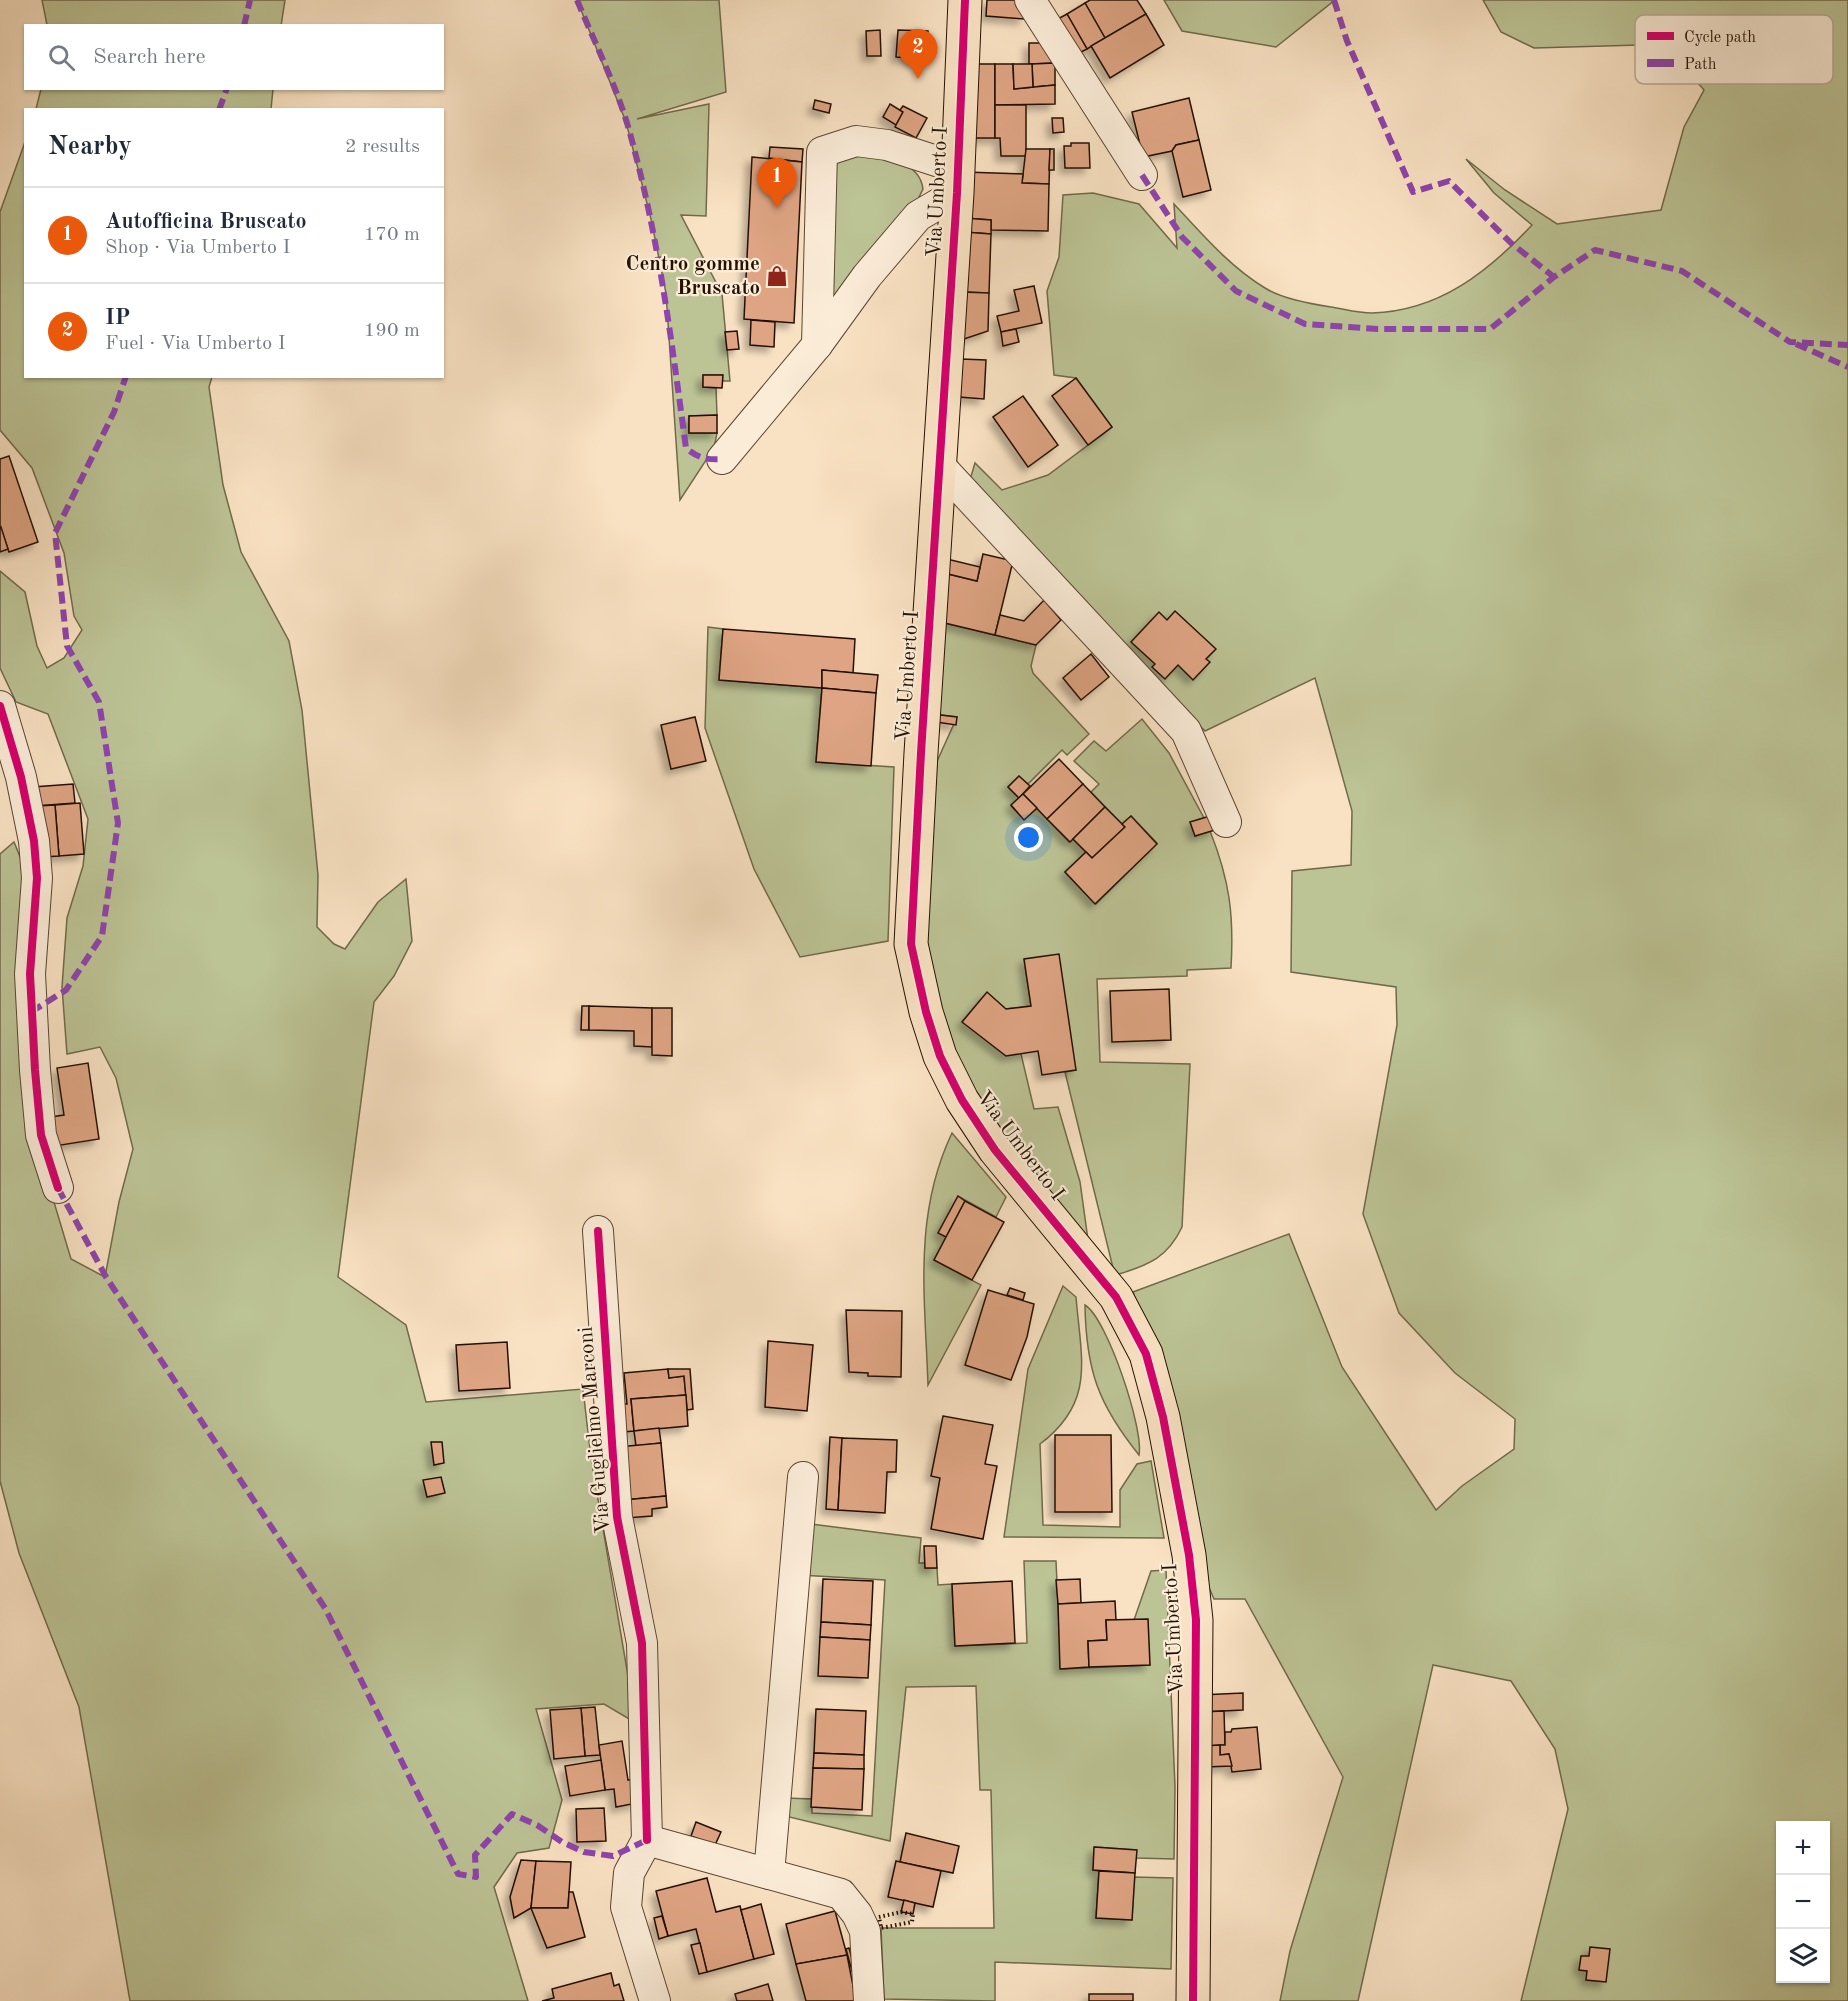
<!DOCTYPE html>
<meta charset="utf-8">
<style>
body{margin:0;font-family:"Old Standard TT",serif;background:#f6f6f7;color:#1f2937}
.controls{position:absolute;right:18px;bottom:18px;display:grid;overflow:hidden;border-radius:0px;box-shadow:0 2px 4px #0004}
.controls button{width:54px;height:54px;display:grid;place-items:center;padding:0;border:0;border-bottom:2px solid #e0e1e3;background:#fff;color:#1f2937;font:30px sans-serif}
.you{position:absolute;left:1029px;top:838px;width:21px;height:21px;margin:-15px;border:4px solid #fff;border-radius:50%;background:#1a73e8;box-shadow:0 0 0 9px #1a73e833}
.badge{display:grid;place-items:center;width:39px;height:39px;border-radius:50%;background:#ea580c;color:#fff;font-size:20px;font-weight:700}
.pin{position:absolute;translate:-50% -50px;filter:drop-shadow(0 2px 3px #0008)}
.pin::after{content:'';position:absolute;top:32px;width:21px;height:18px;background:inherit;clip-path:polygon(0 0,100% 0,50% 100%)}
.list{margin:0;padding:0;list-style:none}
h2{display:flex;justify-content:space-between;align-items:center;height:78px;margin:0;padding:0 24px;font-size:26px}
h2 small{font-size:20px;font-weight:400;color:#747a83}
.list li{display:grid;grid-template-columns:39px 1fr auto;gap:18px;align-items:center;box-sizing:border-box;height:96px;padding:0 24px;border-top:2px solid #e0e1e3}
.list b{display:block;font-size:22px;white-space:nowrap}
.list p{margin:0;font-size:20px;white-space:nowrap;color:#747a83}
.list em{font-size:20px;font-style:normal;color:#747a83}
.icon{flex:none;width:33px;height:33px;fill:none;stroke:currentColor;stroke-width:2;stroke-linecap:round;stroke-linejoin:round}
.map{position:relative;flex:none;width:1848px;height:2001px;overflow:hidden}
.search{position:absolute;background:#fff;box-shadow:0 2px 4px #0004;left:24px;top:24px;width:420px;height:66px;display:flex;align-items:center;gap:15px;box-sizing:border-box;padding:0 21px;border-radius:0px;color:#747a83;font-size:22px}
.panel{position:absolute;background:#fff;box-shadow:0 2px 4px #0004;left:24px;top:108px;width:420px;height:270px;border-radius:0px}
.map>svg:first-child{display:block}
.green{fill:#bcc395;stroke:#706a4a;stroke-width:1.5;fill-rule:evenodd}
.building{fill:#dea483;stroke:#241100;stroke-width:1.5;filter:url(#shadow)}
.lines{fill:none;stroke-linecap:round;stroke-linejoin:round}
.minor-casing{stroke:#594531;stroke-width:32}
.major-casing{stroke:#241100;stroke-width:35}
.path{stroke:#241100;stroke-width:4;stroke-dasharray:1.5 3;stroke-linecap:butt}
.minor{stroke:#fbecd8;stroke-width:30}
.major{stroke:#f9e2c3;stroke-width:33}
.quiet{stroke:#8e44ad;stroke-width:6;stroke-dasharray:12 6;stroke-linecap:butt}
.cycleway-casing{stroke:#fbecd8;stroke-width:11}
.cycleway{stroke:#d6006c;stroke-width:8}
.labels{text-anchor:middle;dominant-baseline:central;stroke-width:4.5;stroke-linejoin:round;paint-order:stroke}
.street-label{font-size:21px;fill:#241100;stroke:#fbecd8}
.poi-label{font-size:21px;font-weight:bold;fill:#241100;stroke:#fbecd8;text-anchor:end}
.key{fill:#fbecd8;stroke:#baaa97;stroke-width:1.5}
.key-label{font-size:16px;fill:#241100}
</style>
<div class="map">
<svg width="1848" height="2001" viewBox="0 0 1848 2001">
<defs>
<filter id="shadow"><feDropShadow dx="-5.5" dy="5.5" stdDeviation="3" flood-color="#0004"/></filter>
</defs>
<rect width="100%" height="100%" fill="#f9e2c3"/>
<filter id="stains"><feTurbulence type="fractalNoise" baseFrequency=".00333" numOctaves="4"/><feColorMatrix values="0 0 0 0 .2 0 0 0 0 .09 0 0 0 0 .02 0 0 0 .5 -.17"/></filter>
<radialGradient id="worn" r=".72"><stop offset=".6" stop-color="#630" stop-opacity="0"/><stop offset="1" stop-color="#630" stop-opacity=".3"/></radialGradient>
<g class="green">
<polygon points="42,0 285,0 281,26 47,25"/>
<polygon points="577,0 719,0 726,92 637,119 709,104 706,216 681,215 722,294 730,381 722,381 722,375 703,375 703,387 716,388 717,415 689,416 689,433 717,433 714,448 680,500 666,293 651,219 626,122"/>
<polygon points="1164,0 1335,0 1276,47 1182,31"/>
<path d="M 1483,0 L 1848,0 L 1848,2001 L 1521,2001 L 1568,1809 L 1555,1749 L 1511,1681 L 1433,1665 L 1358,2001 L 1280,2001 L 1290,1951 L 1343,1777 L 1245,1599 L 1214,1599 L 1195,1555 L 1165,1380 L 1133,1292 L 1289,1234 L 1342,1367 L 1436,1510 L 1462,1486 L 1514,1449 L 1515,1419 L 1455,1373 L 1399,1313 L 1363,1214 L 1397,1025 L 1396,987 L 1291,972 L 1292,871 L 1351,865 L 1352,811 L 1315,678 L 1205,731 L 1108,635 L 969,483 L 975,463 L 1002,490 L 1048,475 L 1112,427 L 1076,378 L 1054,375 L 1047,291 L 1059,257 L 1063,195 L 1093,193 L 1139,204 L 1177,248 L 1174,204 C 1202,234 1230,267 1265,288 C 1282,299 1311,304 1331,307 C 1344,309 1358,313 1372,313 C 1439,311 1488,272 1532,225 L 1494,193 L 1466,159 L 1505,190 L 1557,224 L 1661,210 L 1684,127 L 1704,90 L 1671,52 L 1640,45 L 1534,48 L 1501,32 ZM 1780,1826 L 1826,1826 L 1826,1978 L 1780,1978 Z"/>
<polygon points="41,89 41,88 273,89 271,109 36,109"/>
<polygon points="25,142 26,376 212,377 209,387 223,485 241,552 289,641 302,710 318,875 317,927 334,944 345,949 378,902 406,879 412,941 394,976 374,1002 338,1277 406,1325 426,1402 583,1389 591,1458 636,1723 604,1704 536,1709 562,1800 549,1848 517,1853 494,1887 528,2001 130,2001 79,1707 19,1553 0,1481 0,854 14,842 27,874 33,1132 71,1259 105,1277 119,1202 133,1149 116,1078 100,1047 67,1054 62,987 67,918 83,866 88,819 48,714 16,702 0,668 0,571 25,592 37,646 47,668 64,658 82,630 74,616 64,553 32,468 0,430 0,212"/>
<path d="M 852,153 C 877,158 919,157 923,189 L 917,201 L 826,311 L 832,166 Z"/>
<path d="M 932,620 L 1036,645 L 1031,666 L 1033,673 L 1089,734 L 1067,755 L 1062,750 L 1028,784 L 1019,776 L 1008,787 L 1019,798 L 1011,806 L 1024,819 L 1037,808 L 1069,842 L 1073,839 L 1086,852 L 1065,872 L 1096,904 L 1157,843 L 1131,816 L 1122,824 L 1091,792 L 1099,784 L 1074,761 L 1094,741 L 1106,751 L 1142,719 L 1169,753 L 1204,818 L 1190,822 L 1195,836 L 1210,831 C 1230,881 1234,916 1231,968 L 1187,970 L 1187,976 L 1097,979 L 1100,1062 L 1190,1064 L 1182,1227 C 1168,1257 1149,1265 1119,1274 L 1121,1285 L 1115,1276 L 1065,1072 L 1076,1070 L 1024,959 L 1031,1006 L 1006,1009 L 1021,1054 L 1034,1109 L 1058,1107 L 1080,1182 L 1089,1247 L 958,1078 L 925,969 L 929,779 L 957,717 L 924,713 Z"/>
<polygon points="708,627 723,629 719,680 822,688 816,762 894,767 888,941 800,957 754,869 705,728"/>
<path d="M 952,1133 L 1006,1197 L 996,1217 L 958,1196 L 939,1232 L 946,1237 L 934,1260 L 981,1285 L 928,1385 C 925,1296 913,1215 952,1133 Z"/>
<path d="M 1063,1286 L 1076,1297 C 1081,1359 1096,1402 1040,1444 L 1043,1525 L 1120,1527 L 1120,1490 L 1137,1464 L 1151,1461 L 1164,1538 L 1004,1537 L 1028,1369 Z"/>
<path d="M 1085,1305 C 1107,1318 1144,1429 1139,1455 C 1098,1404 1086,1370 1085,1305 Z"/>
<polygon points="803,1523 921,1538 919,1563 925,1563 925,1568 937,1568 938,1585 952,1584 955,1646 1027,1643 1024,1561 1056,1561 1061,1669 1150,1665 1134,1620 1151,1571 1166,1570 1175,1787 1174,1859 1136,1858 1136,1850 1095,1847 1093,1870 1099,1871 1096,1918 1132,1920 1134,1877 1173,1878 1171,1969 995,1962 995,2001 884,1999 881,1928 994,1928 991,1790 980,1790 976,1686 906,1687 890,1841 785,1816 786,1798 812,1799 812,1813 872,1816 885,1580 800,1575"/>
</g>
<g class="building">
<polygon points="987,0 1019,0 1024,6 1024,19 986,16"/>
<polygon points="1090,0 1137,0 1146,14 1105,38 1085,3"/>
<polygon points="1085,3 1105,38 1087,49 1067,14"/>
<polygon points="1067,14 1087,49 1079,53 1056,20"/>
<polygon points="1146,14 1164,45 1110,78 1091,46"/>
<polygon points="880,30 881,56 867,56 866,31"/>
<polygon points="898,30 928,31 927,59 896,57"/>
<polygon points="1029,43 1055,43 1055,63 1029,64"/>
<polygon points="1055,63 1055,85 1033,87 1032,64"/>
<polygon points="963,64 995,64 995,138 971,138"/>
<polygon points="995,64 1013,64 1014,89 1055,85 1055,104 995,105"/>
<polygon points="1013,64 1032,64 1033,87 1014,89"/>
<polygon points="1189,98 1199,140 1176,145 1172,151 1143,157 1132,112"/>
<polygon points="815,100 831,104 829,113 813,109"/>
<polygon points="890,104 903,112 896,125 883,117"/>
<polygon points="995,105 1026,105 1026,156 1001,156 1000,138 995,138"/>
<polygon points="903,106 927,118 916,138 895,127 903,112 900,110"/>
<polygon points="1052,118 1063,118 1064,132 1053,133"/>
<polygon points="1199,140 1211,190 1183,197 1172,151 1176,145"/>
<polygon points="1071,143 1089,143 1090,168 1065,168 1064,146 1071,146"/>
<polygon points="770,147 803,149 802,162 769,158"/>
<polygon points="1026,149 1050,149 1049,184 1022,183"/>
<polygon points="1050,149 1054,149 1054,170 1049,170"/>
<polygon points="752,157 802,162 794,323 744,319"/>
<polygon points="965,172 1023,174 1022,183 1049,184 1048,231 991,230 991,220 964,218"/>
<polygon points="964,218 991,220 991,234 964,232"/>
<polygon points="964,232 991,234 989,293 962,292"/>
<polygon points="1034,286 1042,323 1001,332 997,316 1019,311 1014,290"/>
<polygon points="962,292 989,293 988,331 961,340"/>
<polygon points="751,320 775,322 774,347 750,345"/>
<polygon points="1016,329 1019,342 1003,346 1001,332"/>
<polygon points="737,331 739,349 727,350 725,332"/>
<polygon points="961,359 986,360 984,399 959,397"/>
<polygon points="703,375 723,375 722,388 703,387"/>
<polygon points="1076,378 1112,427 1088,445 1052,396"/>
<polygon points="1023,396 1058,445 1028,467 993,417"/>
<polygon points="717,415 717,433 689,433 689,416"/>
<polygon points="9,456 38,542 9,552 0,526 0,459"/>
<polygon points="1,527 8,549 0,552 0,528"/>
<polygon points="983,554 1013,561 995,635 932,620 944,573 977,581"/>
<polygon points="947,559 980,567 977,581 944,573"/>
<polygon points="1044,600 1061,620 1036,645 995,635 1000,615 1024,621"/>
<polygon points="1175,611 1216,649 1206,659 1210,662 1193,680 1178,665 1165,679 1152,667 1155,664 1131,642 1159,612 1167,620"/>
<polygon points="723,629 855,639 853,673 822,670 822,688 719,680"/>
<polygon points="1091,654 1109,677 1081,700 1063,678"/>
<polygon points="822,670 878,675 876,693 822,688"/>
<polygon points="822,688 876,693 871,766 816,762"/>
<polygon points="924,713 957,717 956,725 923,720"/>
<polygon points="695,717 706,761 671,769 661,725"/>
<polygon points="1059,759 1083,784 1047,819 1023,794"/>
<polygon points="1019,776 1030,786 1019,798 1008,787"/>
<polygon points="73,784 75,803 35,806 33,787"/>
<polygon points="1083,784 1105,807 1070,842 1047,819"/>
<polygon points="1023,794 1037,808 1024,820 1011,805"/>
<polygon points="80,803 84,854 59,856 55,805"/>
<polygon points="55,805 59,856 42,857 38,806"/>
<polygon points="1105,807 1125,827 1092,858 1073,839"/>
<polygon points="1131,816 1157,844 1095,904 1065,872 1086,852 1092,858 1125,827 1122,824"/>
<polygon points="1210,816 1215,830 1195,836 1190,822"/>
<polygon points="1059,954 1076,1070 1042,1075 1038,1051 1006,1056 962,1022 987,992 1006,1009 1031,1006 1024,959"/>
<polygon points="1169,989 1171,1040 1112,1042 1110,991"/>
<polygon points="582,1006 589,1006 589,1030 581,1030"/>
<polygon points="589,1006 652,1008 652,1047 634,1046 634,1031 589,1030"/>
<polygon points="652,1008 672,1008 672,1056 652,1055"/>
<polygon points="88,1063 99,1139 55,1146 51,1117 64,1115 57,1068"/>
<polygon points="958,1196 965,1201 946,1237 938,1233"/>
<polygon points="965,1201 1004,1222 972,1280 934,1260"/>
<polygon points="1010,1288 1025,1293 1023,1300 1007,1295"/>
<polygon points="988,1290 1034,1304 1027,1337 1011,1380 965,1365"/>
<polygon points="846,1310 902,1311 901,1377 868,1376 868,1373 849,1372"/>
<polygon points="768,1341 813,1345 807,1411 765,1407"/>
<polygon points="507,1342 510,1388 459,1391 456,1345"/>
<polygon points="668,1369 669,1378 684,1376 686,1395 631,1399 634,1431 623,1432 621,1404 627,1404 624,1373"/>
<polygon points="668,1369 690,1369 693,1409 687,1410 684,1376 669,1378"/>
<polygon points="686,1395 688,1426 634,1431 631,1399"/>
<polygon points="943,1416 993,1425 985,1464 997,1466 983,1539 931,1529 940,1478 931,1476"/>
<polygon points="659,1428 661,1443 636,1446 634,1431"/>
<polygon points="1055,1435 1111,1435 1112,1512 1055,1512"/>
<polygon points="830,1437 842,1438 838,1510 826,1509"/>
<polygon points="842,1438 897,1440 896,1472 887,1472 885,1513 838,1510"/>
<polygon points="431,1442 442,1442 444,1463 434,1465"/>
<polygon points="661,1443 666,1496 624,1500 618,1447"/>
<polygon points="441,1477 445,1493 427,1497 423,1480"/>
<polygon points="666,1496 667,1507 652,1509 652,1516 626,1518 624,1500"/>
<polygon points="924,1546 936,1546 937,1568 925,1568"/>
<polygon points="823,1579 873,1581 871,1625 821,1622"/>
<polygon points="1080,1579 1081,1603 1058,1604 1056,1580"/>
<polygon points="1012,1581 1015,1643 955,1646 952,1584"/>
<polygon points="1115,1601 1116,1621 1106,1620 1107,1640 1088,1641 1089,1667 1060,1669 1058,1604"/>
<polygon points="1148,1619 1150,1665 1089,1667 1088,1641 1107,1640 1106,1620"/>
<polygon points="821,1622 871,1625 870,1640 820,1637"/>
<polygon points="820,1637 870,1640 868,1678 818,1676"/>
<polygon points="1243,1693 1243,1710 1201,1712 1200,1695"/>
<polygon points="595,1707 600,1755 585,1756 581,1708"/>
<polygon points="581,1708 585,1756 554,1759 550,1710"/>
<polygon points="816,1709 866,1711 864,1755 814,1753"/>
<polygon points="1224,1711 1225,1745 1203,1746 1201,1712"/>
<polygon points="1257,1727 1261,1769 1232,1772 1229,1754 1220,1755 1220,1745 1225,1745 1225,1732 1231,1732 1232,1729"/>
<polygon points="622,1741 628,1780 633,1779 637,1803 616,1807 614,1789 605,1790 599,1745"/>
<polygon points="1220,1745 1220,1755 1229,1754 1232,1766 1204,1767 1203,1746"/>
<polygon points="814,1753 864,1755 864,1769 813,1768"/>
<polygon points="601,1760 605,1790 570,1796 565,1766"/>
<polygon points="813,1768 864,1769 862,1810 811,1807"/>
<polygon points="604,1808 606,1841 577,1842 576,1809"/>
<polygon points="696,1822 721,1832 715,1845 691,1836"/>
<polygon points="906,1833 959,1846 953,1873 900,1862"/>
<polygon points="1094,1847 1137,1850 1135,1873 1093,1870"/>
<polygon points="521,1860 536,1861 531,1908 514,1918 510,1897"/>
<polygon points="536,1861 571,1862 568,1908 531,1908"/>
<polygon points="896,1861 941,1871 933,1907 888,1897"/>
<polygon points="1099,1871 1135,1873 1132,1920 1096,1918"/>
<polygon points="707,1878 716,1912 740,1906 754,1959 707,1972 696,1929 668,1936 656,1891"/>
<polygon points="569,1892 573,1892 585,1937 547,1948 531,1908 568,1908"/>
<polygon points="904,1900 915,1903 913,1914 901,1912"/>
<polygon points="761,1904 774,1954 754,1959 741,1910"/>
<polygon points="835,1911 847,1955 796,1964 786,1924"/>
<polygon points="662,1916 668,1936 659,1939 654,1918"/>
<polygon points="700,1943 707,1972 699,1974 691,1945"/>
<polygon points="1590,1947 1610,1949 1606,1982 1586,1980 1587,1971 1579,1970 1581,1956 1589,1956"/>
<polygon points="849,1948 855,1970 852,1971 846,1949"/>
<polygon points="847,1955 856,2001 806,2001 796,1964"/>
<polygon points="611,1973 614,1986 619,1984 624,2001 542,2001 554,1998 552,1989"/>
<polygon points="768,1984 773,2001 737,2001 735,1994"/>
<rect x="1089" y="1994" width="44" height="7"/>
</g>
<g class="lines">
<defs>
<g id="minor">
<polyline points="1030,0 1142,175"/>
<polyline points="817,345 822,152 856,141 887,145 958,168"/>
<polyline points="722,459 817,345 867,276 918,216 957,193"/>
<polyline points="939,465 1186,731 1226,822"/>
<polyline points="0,706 21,777 34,841 37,878 30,974 35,1070 41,1135 58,1188"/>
<polyline points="598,1231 617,1517 642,1643 647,1840"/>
<polyline points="647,1840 841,1894 857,1914 865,1931 869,2001"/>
<polyline points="647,1840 629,1873 626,1907 655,2001"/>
<polyline points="769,1874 803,1477"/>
</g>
<polyline id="major" points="965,0 957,193 921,753 911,944 926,1012 940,1056 962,1100 995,1150 1116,1297 1146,1354 1163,1417 1189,1555 1196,1620 1193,2001"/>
</defs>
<use href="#minor" class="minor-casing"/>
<use href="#major" class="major-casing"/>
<polygon class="path" points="901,1912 913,1914 912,1922 881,1928 879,1917"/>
<use href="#minor" class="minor"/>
<use href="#major" class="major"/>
<g class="quiet">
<path d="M 577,0 C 594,41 614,81 627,123 C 658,230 671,338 686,448 C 698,458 707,460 722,459"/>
<polyline points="1334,0 1347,41 1413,192 1449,181 1511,243 1554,277"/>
<polyline points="244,26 250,0"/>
<polyline points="219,110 227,88"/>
<polyline points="1142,175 1182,237 1236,291 1305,324 1378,329 1490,329 1554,277 1595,250 1682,271 1790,342 1848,345"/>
<polyline points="1796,344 1848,367"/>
<polyline points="31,1012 66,990 102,936 118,823 99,702 67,646 55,533 114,412 126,376"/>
<polyline points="58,1188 106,1277 325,1608 458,1874 476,1877 475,1855 512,1814 537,1825 562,1842 584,1852 613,1856 647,1840"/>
</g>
<defs>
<g id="cycleway">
<polyline points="965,0 957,193 921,753 911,944 926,1012 940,1056 962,1100 995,1150 1116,1297 1146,1354 1163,1417 1189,1555 1196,1620 1193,2001"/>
<polyline points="0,706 21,777 34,841 37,878 30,974 35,1070 41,1135 58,1188"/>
<polyline points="598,1231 617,1517 642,1643 647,1840"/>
</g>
</defs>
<use href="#cycleway" class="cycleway-casing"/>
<use href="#cycleway" class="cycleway"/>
</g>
<defs>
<symbol id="shop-bare" viewBox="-9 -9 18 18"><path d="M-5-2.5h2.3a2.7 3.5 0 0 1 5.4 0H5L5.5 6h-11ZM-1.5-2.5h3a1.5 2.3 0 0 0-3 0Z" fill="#8f2418" stroke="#fbecd8" stroke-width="2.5" paint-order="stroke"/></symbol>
</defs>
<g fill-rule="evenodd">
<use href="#shop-bare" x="762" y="261" width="30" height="30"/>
</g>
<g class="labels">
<g class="street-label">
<text transform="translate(938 192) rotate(-87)">Via Umberto I</text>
<text transform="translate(908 676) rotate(-86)">Via Umberto I</text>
<text transform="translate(1020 1146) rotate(53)">Via Umberto I</text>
<text transform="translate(595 1430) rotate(-95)">Via Guglielmo Marconi</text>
<text transform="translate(1174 1629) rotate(-93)">Via Umberto I</text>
</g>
<g class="poi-label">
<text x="760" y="264">Centro gomme<tspan x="760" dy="24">Bruscato</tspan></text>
</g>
</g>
<rect x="1635" y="15" width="198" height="69" rx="9" class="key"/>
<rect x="1647" y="32" width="27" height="8" fill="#d6006c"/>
<rect x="1647" y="59" width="27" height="8" fill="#8e44ad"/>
<g class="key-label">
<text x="1684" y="42">Cycle path</text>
<text x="1684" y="69">Path</text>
</g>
<rect width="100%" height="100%" filter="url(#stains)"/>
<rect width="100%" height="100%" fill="url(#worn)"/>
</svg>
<div class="controls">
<button>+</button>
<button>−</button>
<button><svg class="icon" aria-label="layers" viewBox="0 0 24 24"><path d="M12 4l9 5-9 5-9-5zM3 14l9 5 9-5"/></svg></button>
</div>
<div class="you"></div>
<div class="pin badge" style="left:777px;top:208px">1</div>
<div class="pin badge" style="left:918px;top:79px">2</div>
<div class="search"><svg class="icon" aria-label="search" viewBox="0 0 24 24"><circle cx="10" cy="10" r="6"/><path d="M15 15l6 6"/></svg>Search here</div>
<section class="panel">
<h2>Nearby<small>2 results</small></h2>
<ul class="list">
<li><span class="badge">1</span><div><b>Autofficina Bruscato</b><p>Shop · Via Umberto I</p></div><em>170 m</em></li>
<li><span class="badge">2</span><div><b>IP</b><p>Fuel · Via Umberto I</p></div><em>190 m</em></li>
</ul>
</section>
</div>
